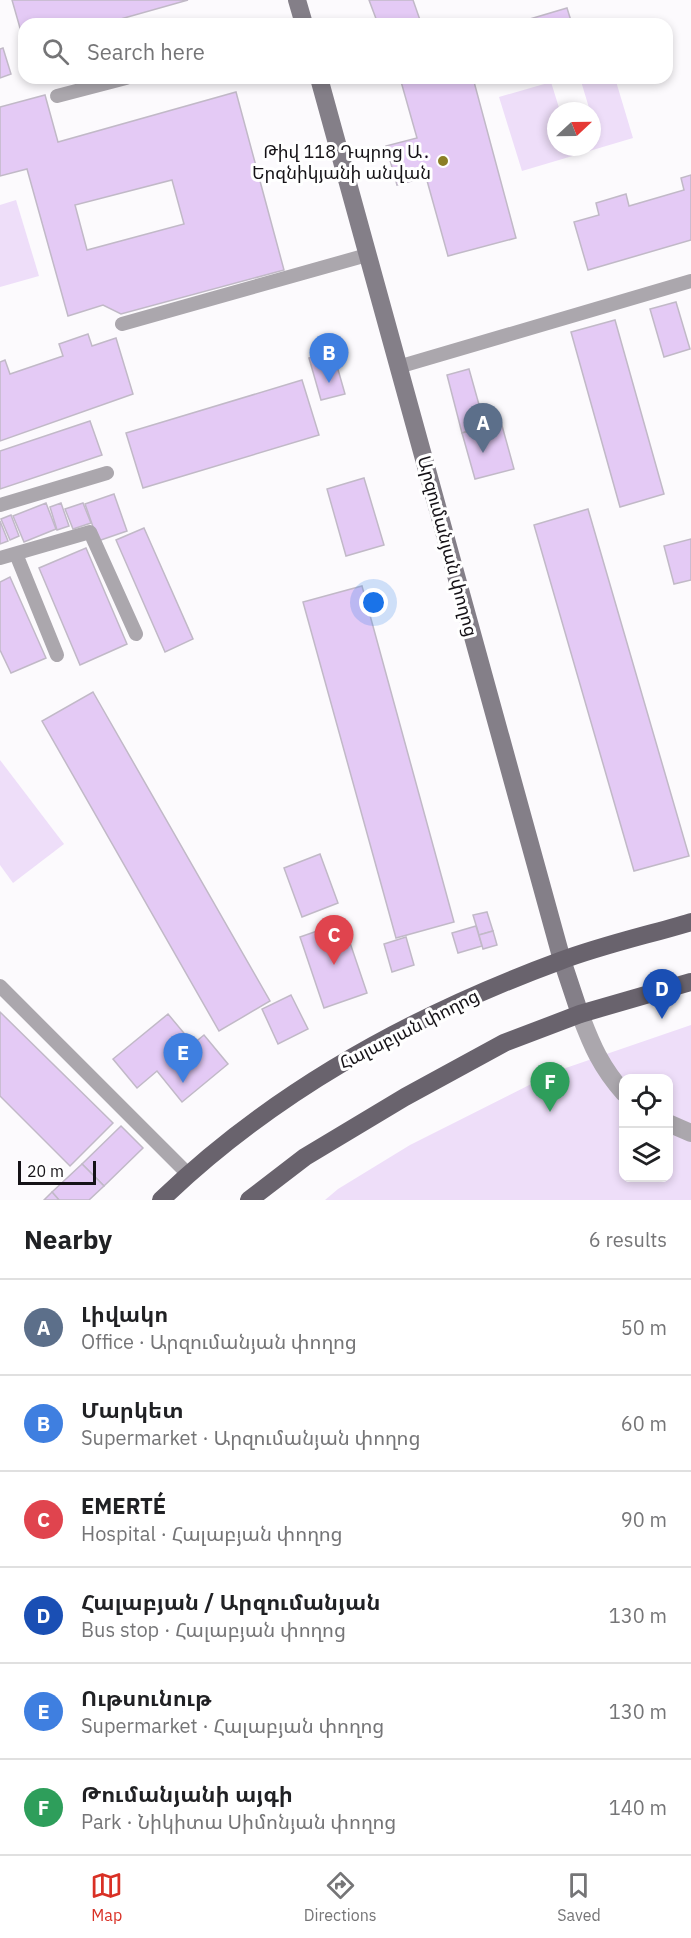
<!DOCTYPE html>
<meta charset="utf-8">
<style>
body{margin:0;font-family:"IBM Plex Sans","Noto Sans Armenian",sans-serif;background:#f2f2f2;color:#202124}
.controls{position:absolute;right:18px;bottom:18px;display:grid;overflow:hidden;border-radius:12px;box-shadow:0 3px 9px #0003}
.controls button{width:54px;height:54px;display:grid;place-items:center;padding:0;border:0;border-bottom:2px solid #e0e0e0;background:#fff;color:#202124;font:30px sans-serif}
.compass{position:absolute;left:547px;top:102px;width:54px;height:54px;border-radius:50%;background:#fff;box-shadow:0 3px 9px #0003;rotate:68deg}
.scale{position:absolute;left:18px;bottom:15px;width:78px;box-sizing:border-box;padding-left:6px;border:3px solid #151217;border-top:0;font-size:16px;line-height:21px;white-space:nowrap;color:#151217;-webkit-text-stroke:4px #fff;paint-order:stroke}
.you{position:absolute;left:374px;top:603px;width:21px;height:21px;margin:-15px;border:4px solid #fff;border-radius:50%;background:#1a73e8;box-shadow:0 0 0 9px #1a73e833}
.badge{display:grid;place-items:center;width:39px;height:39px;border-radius:50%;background:#d93025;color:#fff;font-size:20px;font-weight:700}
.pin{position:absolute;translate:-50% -50px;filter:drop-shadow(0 2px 3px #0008)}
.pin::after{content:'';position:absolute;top:32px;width:21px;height:18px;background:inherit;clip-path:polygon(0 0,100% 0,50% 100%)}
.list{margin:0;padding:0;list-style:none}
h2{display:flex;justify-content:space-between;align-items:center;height:78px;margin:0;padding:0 24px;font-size:26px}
h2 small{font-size:20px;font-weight:400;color:#757577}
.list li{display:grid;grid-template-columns:39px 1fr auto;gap:18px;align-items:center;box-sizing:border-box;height:96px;padding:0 24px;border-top:2px solid #e0e0e0}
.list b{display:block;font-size:22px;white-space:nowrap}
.list p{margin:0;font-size:20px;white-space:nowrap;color:#757577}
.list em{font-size:20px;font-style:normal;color:#757577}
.icon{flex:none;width:33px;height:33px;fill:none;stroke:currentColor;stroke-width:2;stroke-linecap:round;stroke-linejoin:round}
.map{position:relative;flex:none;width:691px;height:1200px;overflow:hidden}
.search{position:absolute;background:#fff;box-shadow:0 3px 9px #0003;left:18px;right:18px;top:18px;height:66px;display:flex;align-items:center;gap:15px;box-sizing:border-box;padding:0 21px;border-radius:18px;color:#757577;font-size:22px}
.sheet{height:654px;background:#fff}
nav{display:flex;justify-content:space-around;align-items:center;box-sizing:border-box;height:84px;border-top:2px solid #e0e0e0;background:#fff;font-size:16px;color:#757577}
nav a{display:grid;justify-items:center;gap:3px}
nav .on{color:#d93025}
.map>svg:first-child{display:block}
.green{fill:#eedef9;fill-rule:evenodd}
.building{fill:#e4caf5;stroke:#c1b9c7;stroke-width:1.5;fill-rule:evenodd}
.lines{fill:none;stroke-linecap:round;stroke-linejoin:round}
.service{stroke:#aba7ad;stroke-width:14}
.tertiary{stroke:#aba7ad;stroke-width:18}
.secondary{stroke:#847f88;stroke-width:18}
.primary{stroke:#69636d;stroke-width:18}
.poi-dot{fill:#8b7f26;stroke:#fff;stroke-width:2}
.labels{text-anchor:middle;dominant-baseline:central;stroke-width:6;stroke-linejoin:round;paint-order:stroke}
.poi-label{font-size:18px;fill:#151217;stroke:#fff;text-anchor:end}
.street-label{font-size:18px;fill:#151217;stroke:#fff}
</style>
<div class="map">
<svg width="691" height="1200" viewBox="0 0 691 1200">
<rect width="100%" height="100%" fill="#fcfafd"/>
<g class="green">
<polygon points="580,78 615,78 633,138 522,171 499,97 551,82 560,111 556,111 556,147 592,147 592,111 590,111"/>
<polygon points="16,200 39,276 0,287 0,205"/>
<polygon points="0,760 64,844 13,883 0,865"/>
<path d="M 691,1025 L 691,1200 L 325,1200 L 338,1189 L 410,1145 L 557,1071 ZM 624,1078 L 668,1078 L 668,1178 L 624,1178 Z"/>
</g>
<g class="building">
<polygon points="12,0 188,0 103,24 24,24 24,42"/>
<polygon points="369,0 413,0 420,20 409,24 378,24"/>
<polygon points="567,8 572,24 513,24"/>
<polygon points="3,48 11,74 0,78 0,49"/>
<polygon points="400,78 473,78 516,238 448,256 426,177 397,185 386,146 417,138"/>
<path d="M 236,92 L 284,270 L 121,314 L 103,305 L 68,316 L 27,169 L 0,176 L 0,107 L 45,95 L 58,142 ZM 172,180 L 184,224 L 87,250 L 75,205 Z"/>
<polygon points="691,175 691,240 588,270 574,222 599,215 596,203 626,194 629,206 684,190 681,178"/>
<polygon points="676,302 690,349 664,357 650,309"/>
<polygon points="615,320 664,494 620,507 571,332"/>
<polygon points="88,334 92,346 116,338 133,394 0,441 0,362 5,360 10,374 63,356 59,344"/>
<polygon points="333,352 345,394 321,400 309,358"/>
<polygon points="469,369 485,426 462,433 447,375"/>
<polygon points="302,380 319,435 143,488 126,433"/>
<polygon points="90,421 102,455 0,489 0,451"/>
<polygon points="501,422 514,469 475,479 462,433"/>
<polygon points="364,478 384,545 346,556 327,489"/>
<polygon points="114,494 127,531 98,541 85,504"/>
<polygon points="46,503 56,529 24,542 13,516"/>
<polygon points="61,503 69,526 57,530 50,507"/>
<polygon points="83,503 91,523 73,529 65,509"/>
<polygon points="588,509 689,856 634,871 534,525"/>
<polygon points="11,515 19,536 10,540 1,519"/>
<polygon points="0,521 8,541 0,544"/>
<polygon points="144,528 193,639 165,652 116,540"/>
<polygon points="691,539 691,580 674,584 664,546"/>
<polygon points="86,548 127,644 80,665 39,568"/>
<polygon points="10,577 46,658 11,673 0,650 0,582"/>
<polygon points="362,586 454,922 396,938 303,602"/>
<polygon points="93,692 270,1001 219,1031 42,721"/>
<polygon points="320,854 338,903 302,917 284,868"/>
<polygon points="487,912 493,931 479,935 473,915"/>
<polygon points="343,922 367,993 324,1008 300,937"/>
<polygon points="476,926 482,946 458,953 452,933"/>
<polygon points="493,931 497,945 483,949 479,935"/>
<polygon points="406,937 414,965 392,972 384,944"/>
<polygon points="291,995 308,1029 278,1044 262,1009"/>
<polygon points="0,1012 113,1123 70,1166 0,1096"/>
<polygon points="168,1014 193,1044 204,1035 228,1064 182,1102 157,1071 137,1088 113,1059"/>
<polygon points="121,1126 143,1148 104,1186 82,1164"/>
<polygon points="82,1164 104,1186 89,1200 59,1200 52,1192"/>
<polygon points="52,1192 59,1200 44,1200"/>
</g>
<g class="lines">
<g class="service">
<polyline points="57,96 126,78"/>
<polyline points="122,324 367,255"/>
<polyline points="398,367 691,281"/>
<polyline points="0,505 107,473"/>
<polyline points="16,554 57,655"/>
<polyline points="0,558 90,532 136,634"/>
<polyline points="0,986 188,1174"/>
</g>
<g class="tertiary">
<path d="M 580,1014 C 592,1046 601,1067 624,1093"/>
<polyline points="668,1123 691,1133"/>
</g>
<g class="secondary">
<polyline points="297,0 304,24"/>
<polyline points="319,78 562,960 580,1014"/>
</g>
<g class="primary">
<path d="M 161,1200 C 274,1091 413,1015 560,961 C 602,945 648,935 691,922"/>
<polyline points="249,1200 305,1157 405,1097 504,1043 580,1014 691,982"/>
</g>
</g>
<circle class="poi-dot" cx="443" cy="161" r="6"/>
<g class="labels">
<g class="poi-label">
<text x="431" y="151">Թիվ 118 Դպրոց Ա․<tspan x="431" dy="21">Երզնիկյանի անվան</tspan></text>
</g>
<g class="street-label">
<text transform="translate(448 546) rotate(75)">Արզումանյան փողոց</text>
<text transform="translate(409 1029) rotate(-27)">Հալաբյան փողոց</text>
</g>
</g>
</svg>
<div class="controls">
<button><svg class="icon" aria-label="locate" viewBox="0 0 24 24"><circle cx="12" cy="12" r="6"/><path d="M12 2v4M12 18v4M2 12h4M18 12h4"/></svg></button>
<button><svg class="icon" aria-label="layers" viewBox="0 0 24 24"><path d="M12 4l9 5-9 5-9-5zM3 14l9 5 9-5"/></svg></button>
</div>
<svg class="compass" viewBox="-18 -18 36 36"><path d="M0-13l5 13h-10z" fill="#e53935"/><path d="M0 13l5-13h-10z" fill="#757577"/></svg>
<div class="scale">20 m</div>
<div class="you"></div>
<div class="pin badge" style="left:483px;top:453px;background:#5c6f8a">A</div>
<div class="pin badge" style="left:329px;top:383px;background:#3f7fe0">B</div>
<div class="pin badge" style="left:334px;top:965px;background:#e0444e">C</div>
<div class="pin badge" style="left:662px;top:1019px;background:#1a4fb4">D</div>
<div class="pin badge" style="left:183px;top:1083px;background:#3f7fe0">E</div>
<div class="pin badge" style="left:550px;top:1112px;background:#2e9e5b">F</div>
<div class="search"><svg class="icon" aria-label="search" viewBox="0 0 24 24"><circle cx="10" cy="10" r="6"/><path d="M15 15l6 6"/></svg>Search here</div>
</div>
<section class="sheet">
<h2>Nearby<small>6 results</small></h2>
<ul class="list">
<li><span class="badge" style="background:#5c6f8a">A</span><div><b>Լիվակո</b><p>Office · Արզումանյան փողոց</p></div><em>50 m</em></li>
<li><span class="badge" style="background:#3f7fe0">B</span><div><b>Մարկետ</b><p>Supermarket · Արզումանյան փողոց</p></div><em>60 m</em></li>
<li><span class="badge" style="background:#e0444e">C</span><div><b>EMERTÉ</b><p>Hospital · Հալաբյան փողոց</p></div><em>90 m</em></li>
<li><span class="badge" style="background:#1a4fb4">D</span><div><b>Հալաբյան / Արզումանյան</b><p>Bus stop · Հալաբյան փողոց</p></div><em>130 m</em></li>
<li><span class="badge" style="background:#3f7fe0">E</span><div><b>Ութսունութ</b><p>Supermarket · Հալաբյան փողոց</p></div><em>130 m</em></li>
<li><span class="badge" style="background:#2e9e5b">F</span><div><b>Թումանյանի այգի</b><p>Park · Նիկիտա Սիմոնյան փողոց</p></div><em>140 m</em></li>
</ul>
</section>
<nav>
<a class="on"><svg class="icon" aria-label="map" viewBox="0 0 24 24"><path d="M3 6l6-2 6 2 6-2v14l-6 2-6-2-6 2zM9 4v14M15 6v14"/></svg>Map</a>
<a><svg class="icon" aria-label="directions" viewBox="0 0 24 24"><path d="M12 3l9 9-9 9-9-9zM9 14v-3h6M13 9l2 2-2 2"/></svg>Directions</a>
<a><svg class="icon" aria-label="saved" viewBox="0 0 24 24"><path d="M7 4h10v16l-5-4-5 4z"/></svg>Saved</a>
</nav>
